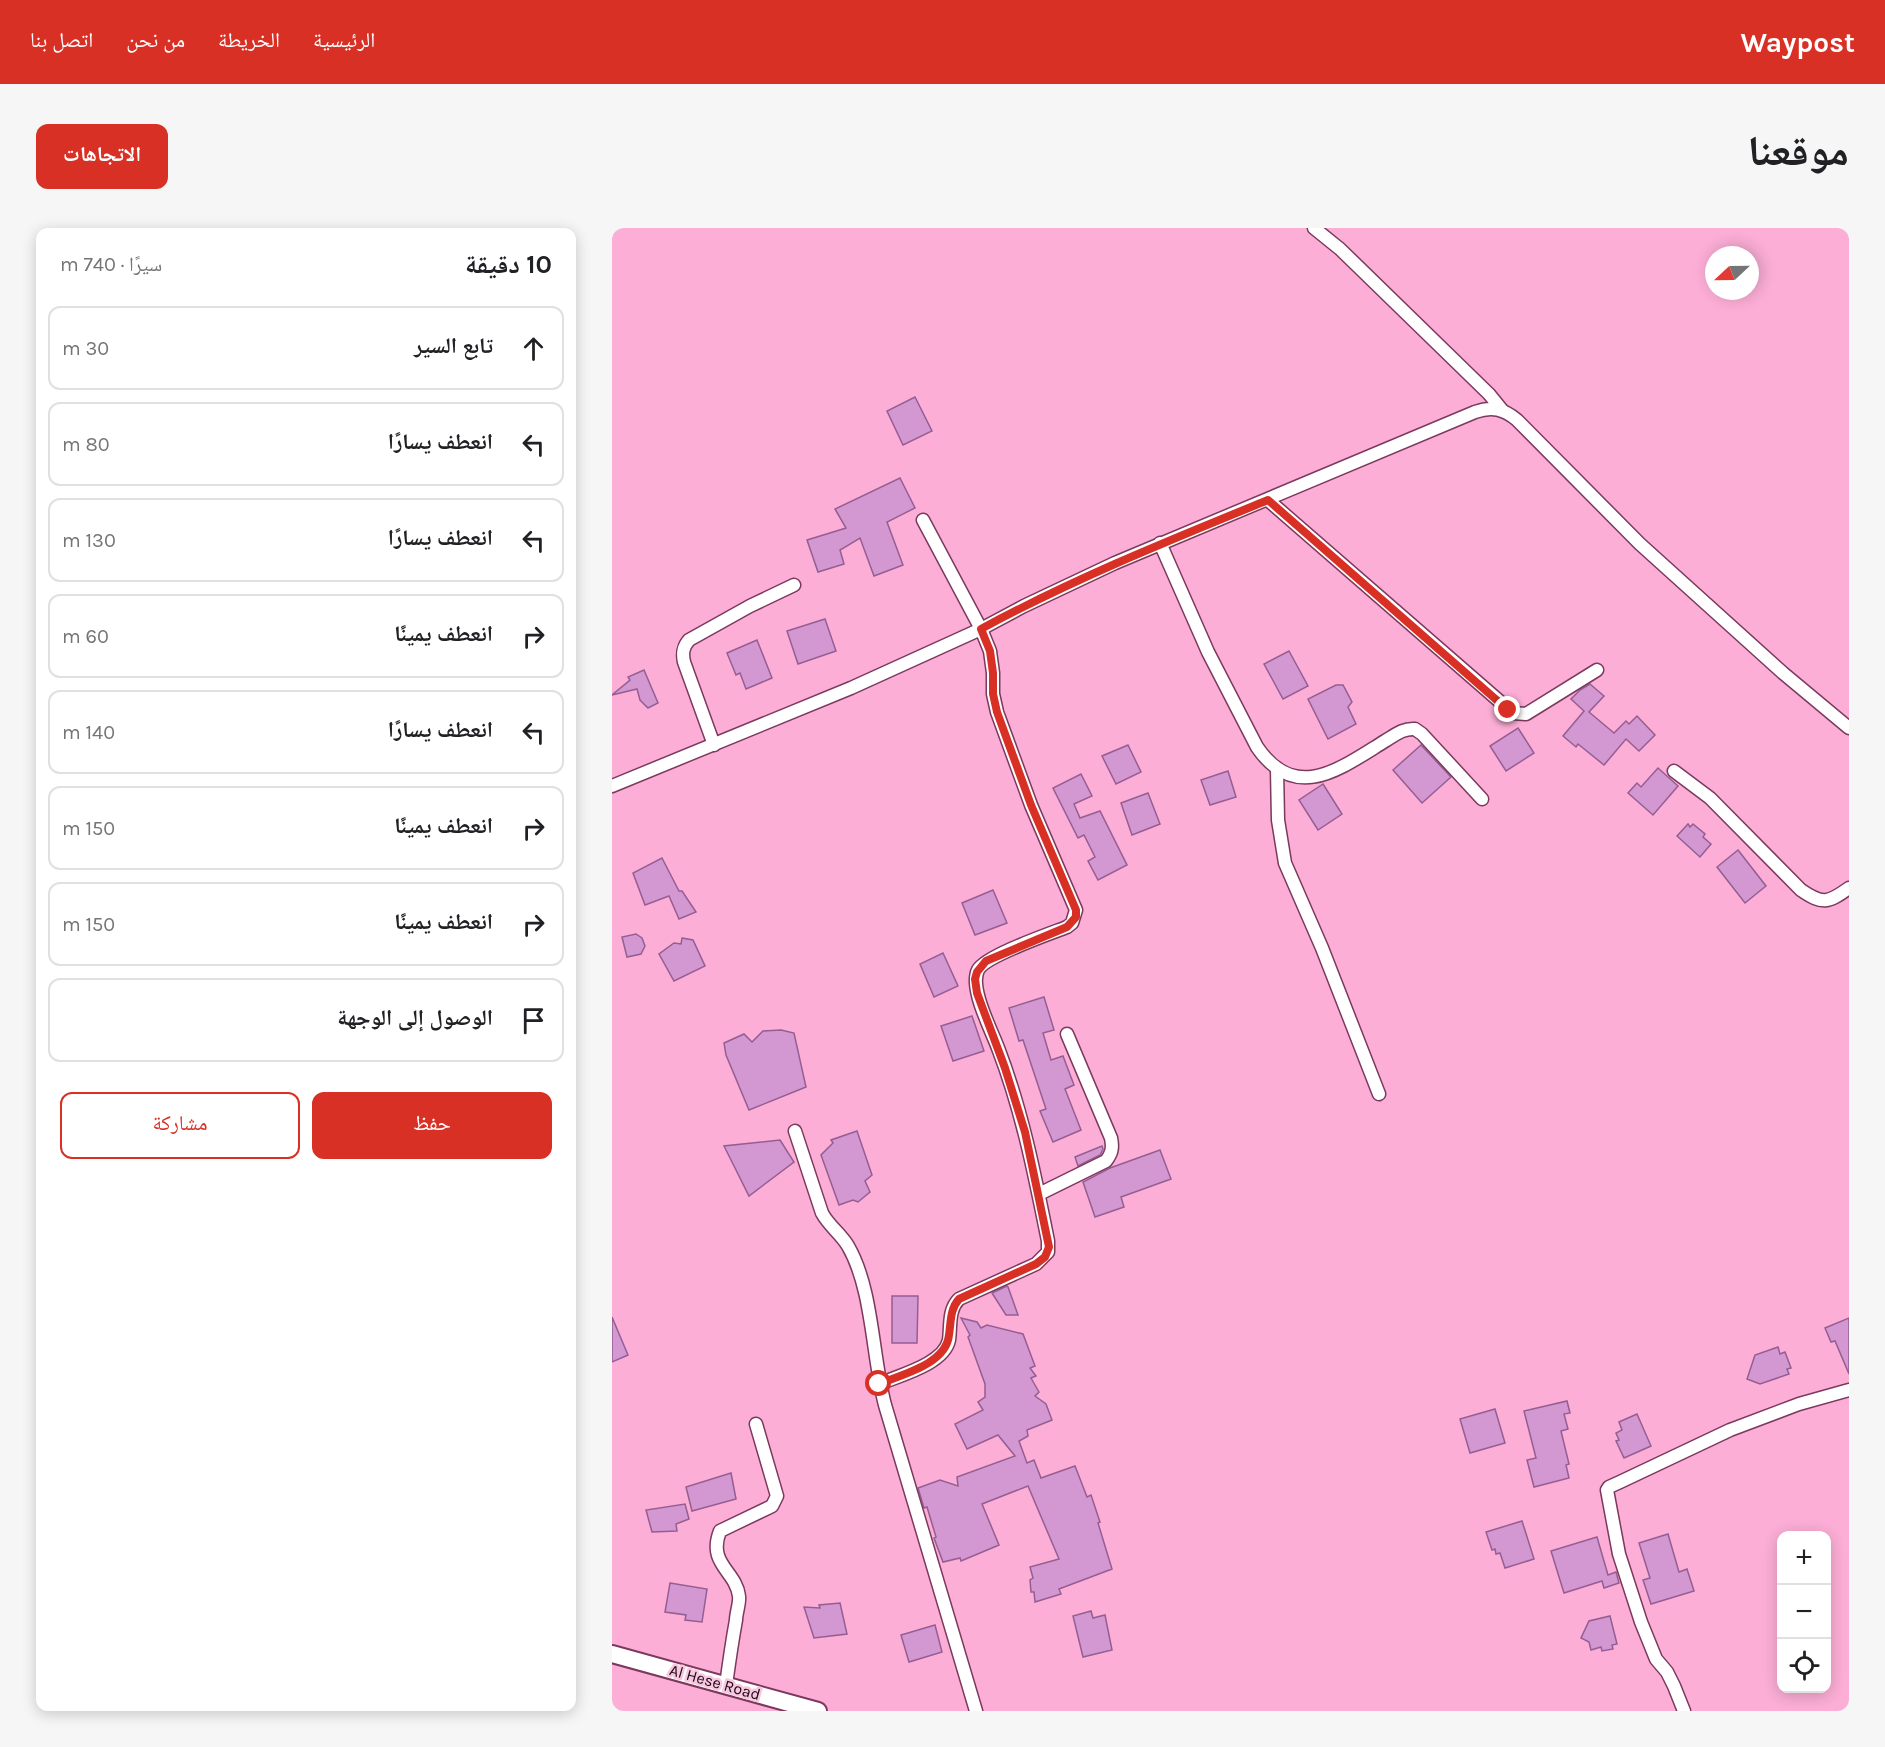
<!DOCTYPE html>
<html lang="ar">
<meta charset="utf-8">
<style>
body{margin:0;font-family:Karla,"Noto Naskh Arabic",sans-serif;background:#f6f6f6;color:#202124;direction:rtl}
.controls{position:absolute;right:18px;bottom:18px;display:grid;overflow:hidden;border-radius:12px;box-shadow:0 3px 15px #0003}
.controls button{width:54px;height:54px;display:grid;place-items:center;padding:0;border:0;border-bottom:2px solid #e0e0e0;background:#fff;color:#202124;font:30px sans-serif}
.compass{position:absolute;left:1093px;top:18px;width:54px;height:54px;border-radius:50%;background:#fff;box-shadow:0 3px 15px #0003;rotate:248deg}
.stop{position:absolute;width:18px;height:18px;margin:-14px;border:4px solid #d93025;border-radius:50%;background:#fff}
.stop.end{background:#d93025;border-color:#fff;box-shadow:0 2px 6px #0008}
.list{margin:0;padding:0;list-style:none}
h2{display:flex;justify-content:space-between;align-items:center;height:78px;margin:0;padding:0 24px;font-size:26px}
h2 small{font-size:20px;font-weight:400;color:#757577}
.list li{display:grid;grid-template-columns:39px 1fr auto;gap:18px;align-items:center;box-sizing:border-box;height:84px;margin:0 12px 12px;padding:0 12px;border:2px solid #e0e0e0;border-radius:12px}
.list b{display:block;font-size:22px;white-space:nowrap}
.list em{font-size:20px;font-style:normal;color:#757577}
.actions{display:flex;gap:12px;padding:18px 24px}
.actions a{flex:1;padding:14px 0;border:2px solid #d93025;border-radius:12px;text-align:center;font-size:21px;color:#d93025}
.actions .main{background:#d93025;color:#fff}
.icon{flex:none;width:33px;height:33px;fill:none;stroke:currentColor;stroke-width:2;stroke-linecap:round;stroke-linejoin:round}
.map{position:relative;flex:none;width:1237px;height:1483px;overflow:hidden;direction:ltr;border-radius:12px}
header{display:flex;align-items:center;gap:36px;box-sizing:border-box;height:84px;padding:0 30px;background:#d93025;color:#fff}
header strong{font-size:28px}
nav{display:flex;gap:33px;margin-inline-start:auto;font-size:21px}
.intro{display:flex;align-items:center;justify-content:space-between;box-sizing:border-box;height:144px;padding:0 36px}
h1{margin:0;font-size:42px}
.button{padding:15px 27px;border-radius:12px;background:#d93025;color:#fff;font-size:21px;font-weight:700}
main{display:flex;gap:36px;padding:0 36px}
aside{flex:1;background:#fff;border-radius:12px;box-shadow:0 3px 15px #0003}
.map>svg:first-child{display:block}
.building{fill:#d398d1;stroke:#955e93;stroke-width:1.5}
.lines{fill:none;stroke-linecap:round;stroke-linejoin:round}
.minor-casing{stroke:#7b395d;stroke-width:15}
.tertiary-casing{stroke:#7b395d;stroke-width:20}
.minor{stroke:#fff;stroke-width:12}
.tertiary{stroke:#fff;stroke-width:16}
.route{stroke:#d93025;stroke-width:8}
.labels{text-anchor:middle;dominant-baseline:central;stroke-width:5;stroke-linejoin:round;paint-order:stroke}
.street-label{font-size:16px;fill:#200615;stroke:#f6c7de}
</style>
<header>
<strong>Waypost</strong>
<nav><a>الرئيسية</a><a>الخريطة</a><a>من نحن</a><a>اتصل بنا</a></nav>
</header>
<div class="intro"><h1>موقعنا</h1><a class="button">الاتجاهات</a></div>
<main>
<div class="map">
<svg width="1237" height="1483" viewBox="0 0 1237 1483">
<rect width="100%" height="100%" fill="#fcaed6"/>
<g class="building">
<polygon points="303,169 320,203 291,217 275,183"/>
<polygon points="288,250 303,280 275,294 291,337 262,348 248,310 228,322 232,336 206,344 195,312 234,300 223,281"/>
<polygon points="213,391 224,423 186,436 175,403"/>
<polygon points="145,412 160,450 134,461 128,445 124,447 115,425"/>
<polygon points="677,423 696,458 671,471 652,436"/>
<polygon points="32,442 46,475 36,480 28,472 25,461 0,467 18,452 16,449"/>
<polygon points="978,456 992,468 977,484 1002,505 1014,493 1017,496 1025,488 1043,507 1027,523 1014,511 992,537 966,516 964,519 951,508 972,483 959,471 968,462"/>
<polygon points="724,457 731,457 740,474 736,479 744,496 716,511 696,471"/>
<polygon points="906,500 922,525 894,543 878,518"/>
<polygon points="516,517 529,544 504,556 490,528"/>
<polygon points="809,517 839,549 810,575 781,542"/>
<polygon points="1046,540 1066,558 1041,587 1016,565 1025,555 1029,559"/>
<polygon points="616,543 624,569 598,577 589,552"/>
<polygon points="469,546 480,568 462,576 468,590 488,583 515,637 486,652 476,633 483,629 472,607 466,610 441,560"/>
<polygon points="711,556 730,586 706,602 687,572"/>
<polygon points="536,565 548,596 520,607 509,575"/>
<polygon points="1076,596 1078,599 1081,596 1093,606 1091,609 1099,616 1088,629 1065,608"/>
<polygon points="1126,622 1154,658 1133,675 1105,639"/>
<polygon points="50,630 67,663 70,663 84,684 67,691 57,668 33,677 21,645"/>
<polygon points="381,662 395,695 363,707 350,675"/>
<polygon points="24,706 30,710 33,718 29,726 15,729 10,709"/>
<polygon points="70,710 81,712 93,738 62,753 47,726 62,715 69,716"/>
<polygon points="331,725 346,758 322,769 308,736"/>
<polygon points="432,769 442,802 431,805 439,832 451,828 462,857 453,861 469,902 441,914 428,883 434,881 411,812 407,813 397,780"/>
<polygon points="360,788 372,823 341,833 329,798"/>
<polygon points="169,802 182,805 194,859 137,882 114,827 112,815 132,806 140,814 151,803"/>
<polygon points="245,903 260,947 253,953 258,964 246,974 241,972 227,977 209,927 221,915 219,912"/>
<polygon points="168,912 182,934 137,968 112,918"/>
<polygon points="490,918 491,921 488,927 466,938 463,929"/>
<polygon points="548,922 559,951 509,969 512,979 483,989 471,954 498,940"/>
<polygon points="395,1058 396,1059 406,1087 394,1087 380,1065"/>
<polygon points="280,1068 306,1068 305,1115 280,1115"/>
<polygon points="0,1089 16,1127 0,1134"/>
<polygon points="349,1090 365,1094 369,1100 375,1097 411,1106 423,1138 418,1140 424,1148 419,1150 427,1164 423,1168 434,1176 440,1192 415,1202 416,1208 407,1213 415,1235 422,1232 429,1250 463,1238 475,1269 479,1267 488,1294 486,1295 500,1341 447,1361 449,1366 423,1374 422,1364 419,1364 418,1352 421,1350 418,1339 447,1331 416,1258 370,1276 387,1317 349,1333 348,1330 331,1334 322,1310 324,1309 315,1279 312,1280 306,1260 328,1252 346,1258 345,1249 403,1228 386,1207 355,1221 343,1196 371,1182 366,1174 373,1169 373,1156 356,1109 358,1107"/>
<polygon points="1237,1090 1237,1146 1223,1113 1219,1114 1213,1100"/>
<polygon points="1166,1119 1168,1126 1173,1124 1179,1140 1175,1141 1177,1146 1148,1156 1135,1151 1143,1127"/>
<polygon points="955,1173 958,1185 952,1186 956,1201 949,1203 957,1236 954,1237 957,1250 922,1259 915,1232 924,1230 912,1183"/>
<polygon points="883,1181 893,1215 858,1225 848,1191"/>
<polygon points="1025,1186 1039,1218 1012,1230 1004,1213 1007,1212 1004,1205 1010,1202 1007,1194"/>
<polygon points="119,1245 124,1271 80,1283 74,1259"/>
<polygon points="73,1276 77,1291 64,1296 65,1303 40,1304 34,1282"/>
<polygon points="910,1293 922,1331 893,1340 888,1325 884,1326 883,1321 880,1322 874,1304"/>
<polygon points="1056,1306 1067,1344 1075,1341 1082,1363 1039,1376 1031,1352 1038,1350 1027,1315"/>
<polygon points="985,1309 996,1347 1004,1344 1007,1355 992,1360 990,1353 952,1365 939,1323"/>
<polygon points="58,1355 95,1361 90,1394 73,1392 74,1387 53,1384"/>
<polygon points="228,1375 235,1406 202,1410 192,1379 208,1380 207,1377"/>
<polygon points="479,1383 481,1390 493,1387 500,1422 471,1429 461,1388"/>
<polygon points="998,1388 1005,1416 1000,1417 1001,1421 990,1423 989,1419 979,1422 977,1414 969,1410 977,1393"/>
<polygon points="323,1397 330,1424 297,1434 289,1407"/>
</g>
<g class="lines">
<defs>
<g id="minor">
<polyline points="702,0 728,21 877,166 890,182"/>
<polyline points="656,272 901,485 914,486 985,442"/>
<path d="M 548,315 L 596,424 L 645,519 C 684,576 729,540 773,513 C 783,507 791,500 803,501 L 810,506 L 870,571"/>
<path d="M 102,517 L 72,434 C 70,425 71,419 77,412 L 138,378 L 182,357"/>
<polyline points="665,541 666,592 673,635 710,720 767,866"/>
<path d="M 1062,543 L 1098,570 L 1189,662 C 1211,677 1216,675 1237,660"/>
<path d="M 0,558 L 239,460 L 369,401 L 412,378 L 503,335 L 863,184 C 880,178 892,181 905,192 L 1028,316 L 1171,445 L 1237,500"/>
<path d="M 183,903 L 210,985 C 217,998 229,1006 236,1018 C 261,1061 260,1128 273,1177 L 364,1483"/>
<path d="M 427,966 L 494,933 C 500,925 501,920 499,910 L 455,806"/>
<path d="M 267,1156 C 288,1147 332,1136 337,1112 C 339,1098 336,1082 347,1071 L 424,1036 L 436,1024 L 436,1013 C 423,948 410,882 386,820 C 379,801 357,760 366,742 C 373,728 437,706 455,699 L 460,695 L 464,682 L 419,577 L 385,484 L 381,466 L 381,445 L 378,423 L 369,401 L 311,292"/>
<path d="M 114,1457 C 117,1435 120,1414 124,1392 C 124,1385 128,1375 127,1368 C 124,1343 95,1336 108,1303 L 160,1278 L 165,1268 L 144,1196"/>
<polyline points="1072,1483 1062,1458 1055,1444 1044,1431 1029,1394 1007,1326 995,1262 997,1259 1008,1254 1118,1202 1187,1176 1237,1162"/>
</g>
<polyline id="tertiary" points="0,1426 206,1483"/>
</defs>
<use href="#minor" class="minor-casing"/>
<use href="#tertiary" class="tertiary-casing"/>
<use href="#minor" class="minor"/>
<use href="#tertiary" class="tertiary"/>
</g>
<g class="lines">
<path class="route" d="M 267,1156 C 291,1146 334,1136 337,1107 C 339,1094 338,1081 347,1071 L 424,1036 L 433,1029 L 437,1019 L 413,904 L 393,840 L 365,765 L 363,751 L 365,744 L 374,733 L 455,699 L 464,689 L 464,682 L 419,577 L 385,484 L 381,466 L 381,445 L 378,423 L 369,401 C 461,351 558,312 656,272 L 896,482"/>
</g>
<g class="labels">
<g class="street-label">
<text transform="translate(103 1454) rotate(16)">Al Hese Road</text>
</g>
</g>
</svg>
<div class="controls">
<button>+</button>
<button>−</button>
<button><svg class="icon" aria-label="locate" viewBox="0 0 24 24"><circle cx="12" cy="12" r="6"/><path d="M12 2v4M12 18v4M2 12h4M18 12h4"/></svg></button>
</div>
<svg class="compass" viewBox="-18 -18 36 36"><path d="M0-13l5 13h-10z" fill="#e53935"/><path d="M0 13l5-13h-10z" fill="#757577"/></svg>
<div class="stop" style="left:267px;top:1156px"></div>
<div class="stop end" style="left:896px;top:482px"></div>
</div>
<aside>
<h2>10 دقيقة<small>سيرًا · 740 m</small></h2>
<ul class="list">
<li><svg class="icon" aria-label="ahead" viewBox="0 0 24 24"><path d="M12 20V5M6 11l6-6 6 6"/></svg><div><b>تابع السير</b></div><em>30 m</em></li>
<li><svg class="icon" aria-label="left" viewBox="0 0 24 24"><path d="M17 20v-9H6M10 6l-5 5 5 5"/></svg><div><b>انعطف يسارًا</b></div><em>80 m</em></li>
<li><svg class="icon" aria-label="left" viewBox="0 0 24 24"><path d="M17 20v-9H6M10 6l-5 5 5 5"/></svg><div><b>انعطف يسارًا</b></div><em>130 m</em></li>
<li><svg class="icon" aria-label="right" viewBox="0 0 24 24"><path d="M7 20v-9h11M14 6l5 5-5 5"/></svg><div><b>انعطف يمينًا</b></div><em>60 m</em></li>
<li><svg class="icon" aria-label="left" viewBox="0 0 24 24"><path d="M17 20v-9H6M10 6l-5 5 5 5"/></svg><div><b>انعطف يسارًا</b></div><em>140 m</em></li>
<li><svg class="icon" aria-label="right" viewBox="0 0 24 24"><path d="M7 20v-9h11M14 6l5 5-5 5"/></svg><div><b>انعطف يمينًا</b></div><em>150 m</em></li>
<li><svg class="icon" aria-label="right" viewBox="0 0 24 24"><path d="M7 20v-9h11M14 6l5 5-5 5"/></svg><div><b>انعطف يمينًا</b></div><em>150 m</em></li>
<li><svg class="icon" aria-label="arrive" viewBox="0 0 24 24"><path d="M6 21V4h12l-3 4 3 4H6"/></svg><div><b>الوصول إلى الوجهة</b></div></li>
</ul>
<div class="actions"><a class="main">حفظ</a><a>مشاركة</a></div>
</aside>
</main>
